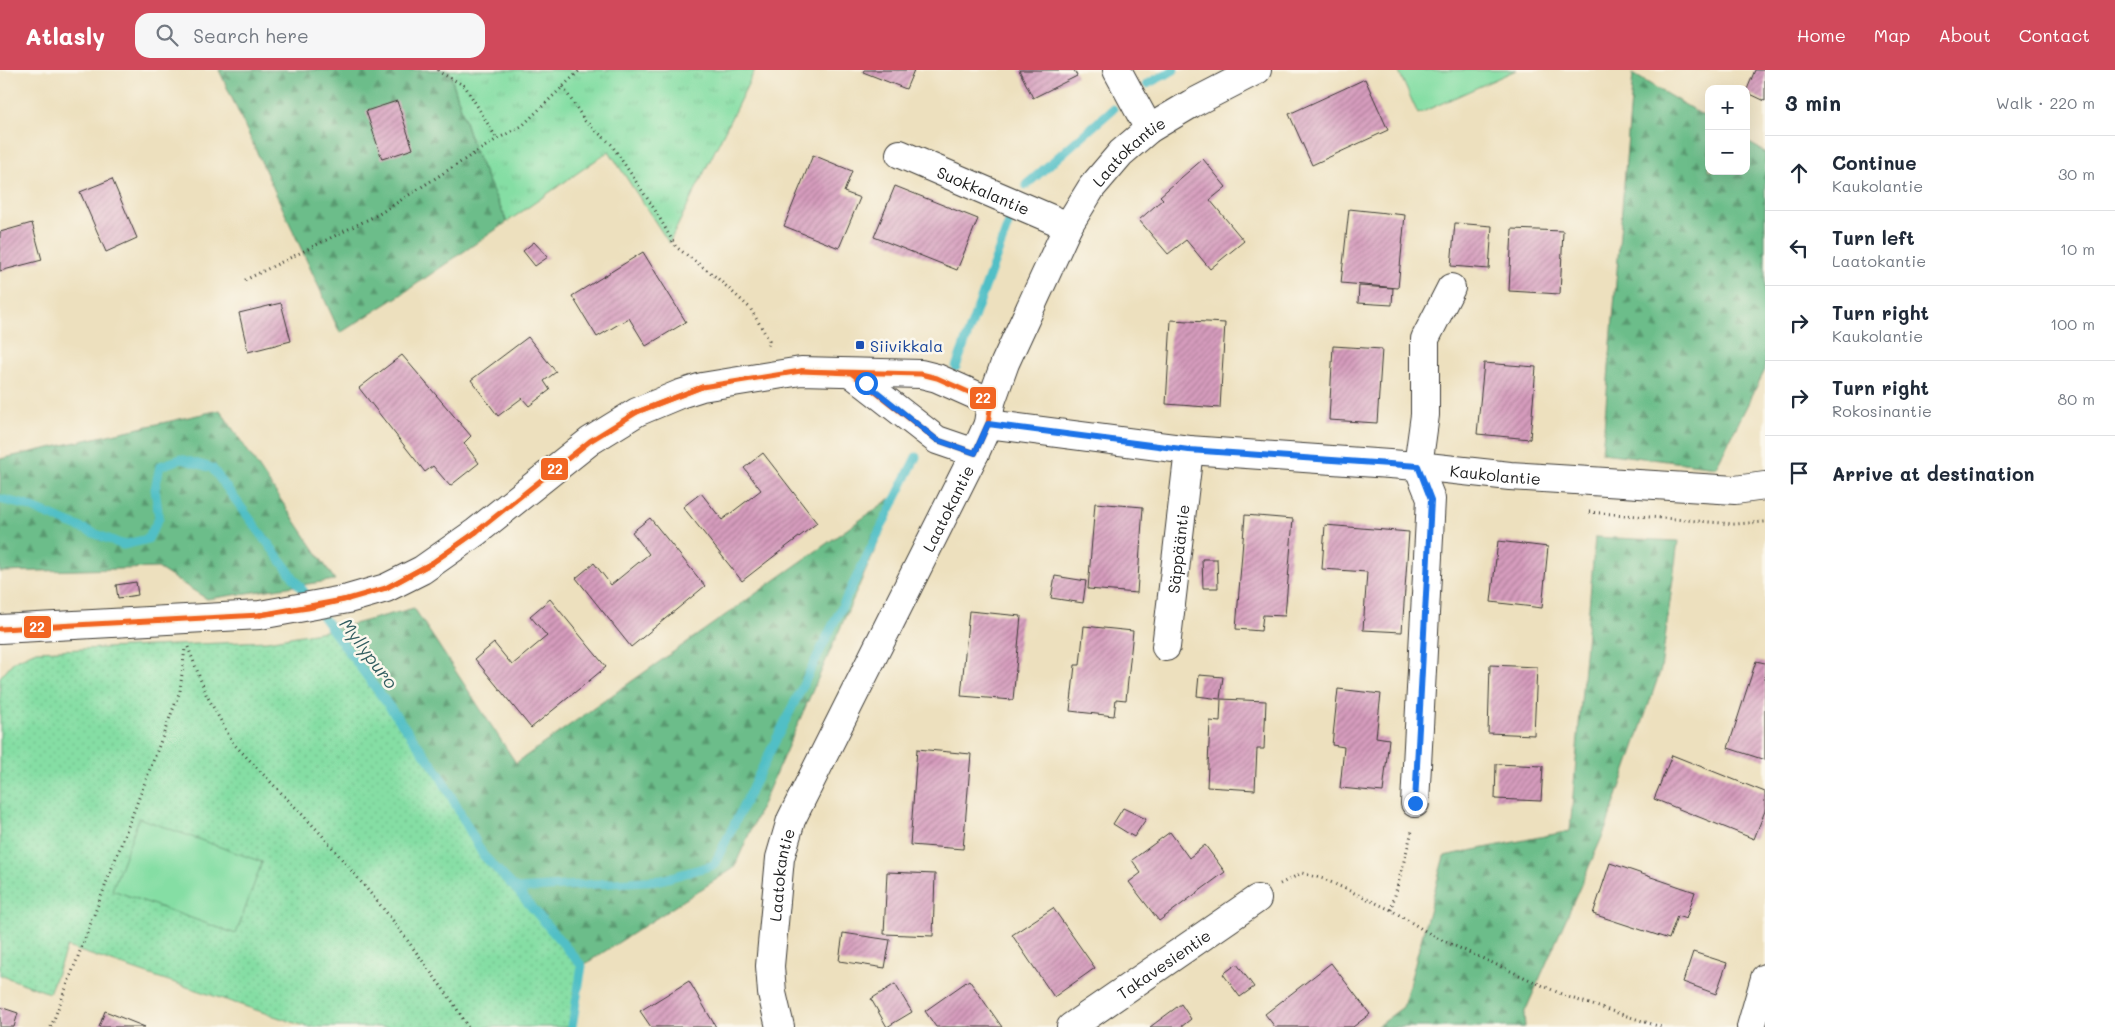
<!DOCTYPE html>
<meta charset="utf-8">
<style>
body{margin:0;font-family:Mali,sans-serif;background:#f6f6f7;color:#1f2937}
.controls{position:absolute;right:15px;top:15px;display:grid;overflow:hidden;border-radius:10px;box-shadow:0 5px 20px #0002}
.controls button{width:45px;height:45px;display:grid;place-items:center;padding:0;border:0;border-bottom:1px solid #e0e1e3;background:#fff;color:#1f2937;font:25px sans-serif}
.stop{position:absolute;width:15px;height:15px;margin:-11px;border:4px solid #1a73e8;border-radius:50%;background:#fff}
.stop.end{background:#1a73e8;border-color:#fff;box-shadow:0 1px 5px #0008}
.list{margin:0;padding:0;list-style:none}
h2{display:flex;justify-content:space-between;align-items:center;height:65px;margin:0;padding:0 20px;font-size:21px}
h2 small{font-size:16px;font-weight:400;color:#747a83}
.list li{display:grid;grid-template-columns:32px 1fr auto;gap:15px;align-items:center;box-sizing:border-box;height:75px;padding:0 20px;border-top:1px solid #e0e1e3}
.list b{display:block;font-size:19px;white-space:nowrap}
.list p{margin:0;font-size:16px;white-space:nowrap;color:#747a83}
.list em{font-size:16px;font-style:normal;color:#747a83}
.icon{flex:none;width:28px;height:28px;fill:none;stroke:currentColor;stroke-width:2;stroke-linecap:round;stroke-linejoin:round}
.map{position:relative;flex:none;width:1765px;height:957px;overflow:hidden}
header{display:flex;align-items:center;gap:30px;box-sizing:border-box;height:70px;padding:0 25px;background:#d1495b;color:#fff}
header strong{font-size:24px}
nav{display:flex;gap:28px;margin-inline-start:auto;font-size:18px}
.search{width:350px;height:45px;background:#f6f6f7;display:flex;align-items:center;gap:12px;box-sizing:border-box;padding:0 18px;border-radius:15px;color:#747a83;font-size:19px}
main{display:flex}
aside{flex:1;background:#fff}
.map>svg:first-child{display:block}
.grass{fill:url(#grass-tufts);stroke:#507d60}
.forest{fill:url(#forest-firs);stroke:#446c53}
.park{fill:url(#park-dots);stroke:#507d60}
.garden{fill:#85dea4;stroke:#507d60}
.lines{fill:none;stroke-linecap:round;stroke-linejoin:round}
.stream{stroke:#51bfc6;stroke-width:9}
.building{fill:url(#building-hatch)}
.minor-casing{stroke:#3b3934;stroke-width:30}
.path{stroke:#3b3934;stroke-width:3;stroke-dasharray:1 4;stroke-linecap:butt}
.minor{stroke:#fff;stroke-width:28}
.bus-1-casing{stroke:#fbf7ec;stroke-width:9}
.bus-1{stroke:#f26522;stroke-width:5}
.route{stroke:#1a73e8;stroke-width:6}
.transit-dot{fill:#1a4fb4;stroke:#fbf7ec;stroke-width:2}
.labels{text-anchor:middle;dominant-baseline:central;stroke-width:5;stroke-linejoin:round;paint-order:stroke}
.street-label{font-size:16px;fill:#1c1c1c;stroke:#fbf7ec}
.transit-label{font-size:16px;fill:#164399;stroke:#fbf7ec;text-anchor:start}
.water-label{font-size:18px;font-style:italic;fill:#315d60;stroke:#fbf7ec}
.line-badge{stroke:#fbf7ec;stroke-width:2}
.badge-label{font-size:14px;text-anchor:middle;font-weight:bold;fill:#fff}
</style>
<header>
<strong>Atlasly</strong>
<div class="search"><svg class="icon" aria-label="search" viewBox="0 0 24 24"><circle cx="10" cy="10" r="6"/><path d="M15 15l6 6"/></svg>Search here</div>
<nav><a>Home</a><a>Map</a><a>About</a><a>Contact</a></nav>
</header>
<main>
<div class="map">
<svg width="1765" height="957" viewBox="0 0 1765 957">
<defs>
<pattern id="grass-tufts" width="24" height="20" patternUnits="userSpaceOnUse" patternTransform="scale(1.25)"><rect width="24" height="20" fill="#85dea4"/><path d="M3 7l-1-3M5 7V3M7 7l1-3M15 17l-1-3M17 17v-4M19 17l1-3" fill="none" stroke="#72be8d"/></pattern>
<pattern id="forest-firs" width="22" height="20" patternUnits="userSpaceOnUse" patternTransform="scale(1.25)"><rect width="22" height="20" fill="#6cbd8a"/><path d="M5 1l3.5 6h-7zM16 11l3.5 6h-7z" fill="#589970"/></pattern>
<pattern id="park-dots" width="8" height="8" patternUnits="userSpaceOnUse" patternTransform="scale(1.25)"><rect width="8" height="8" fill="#85dea4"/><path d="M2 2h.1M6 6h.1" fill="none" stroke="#72be8d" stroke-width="1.8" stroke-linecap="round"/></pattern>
<pattern id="building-hatch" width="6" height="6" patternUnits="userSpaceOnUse" patternTransform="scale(1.25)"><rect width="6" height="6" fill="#d69cbd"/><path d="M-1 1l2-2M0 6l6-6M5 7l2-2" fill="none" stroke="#ad7e99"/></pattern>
</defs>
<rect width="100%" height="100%" fill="#fbf7ec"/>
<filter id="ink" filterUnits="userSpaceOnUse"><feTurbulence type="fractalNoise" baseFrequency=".02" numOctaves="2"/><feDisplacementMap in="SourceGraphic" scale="10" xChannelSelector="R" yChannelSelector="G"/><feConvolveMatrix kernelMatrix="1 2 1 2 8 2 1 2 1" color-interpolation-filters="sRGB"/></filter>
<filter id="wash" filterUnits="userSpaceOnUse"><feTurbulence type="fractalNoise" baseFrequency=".0096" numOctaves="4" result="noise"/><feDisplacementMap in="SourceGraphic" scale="20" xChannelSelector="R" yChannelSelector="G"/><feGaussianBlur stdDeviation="1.12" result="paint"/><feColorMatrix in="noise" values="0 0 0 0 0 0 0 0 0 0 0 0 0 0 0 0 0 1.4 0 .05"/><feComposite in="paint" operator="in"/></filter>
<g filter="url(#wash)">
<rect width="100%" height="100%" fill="#ede0be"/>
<polygon class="grass" points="449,0 755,0 669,173 609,81 507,152 474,80"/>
<g class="forest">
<polygon points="219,0 449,0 474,80 507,152 402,224 340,263"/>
<polygon points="1633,4 1709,49 1709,101 1746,101 1746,71 1765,82 1765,300 1716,397 1602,383"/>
<polygon points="220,340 335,510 207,529 158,498 0,502 0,389"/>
<polygon points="901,421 734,798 582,896 516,819 483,785 438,702 331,560 414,538 516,693"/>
<polygon points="1595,467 1678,471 1661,599 1606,758 1524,944 1525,957 1376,957 1403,937 1444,786 1570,761"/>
</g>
<polygon class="park" points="331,560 438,702 483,785 516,819 582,896 572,957 307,957 67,877 49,923 0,905 0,607 14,591 36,581 267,571"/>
<g class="garden">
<polygon points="1398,0 1516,0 1418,44"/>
<polygon points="139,748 262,792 236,864 112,820"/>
</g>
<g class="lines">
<g class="stream">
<polyline points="1147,14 1174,0"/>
<polyline points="1026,115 1113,39"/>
<polyline points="956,297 1009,152"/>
<polyline points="0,429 25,435 123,475 148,469 159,448 155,419 160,396 181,389 212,398 438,702 483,785 516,819 582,896 572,957"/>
<polyline points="516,819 661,810 714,795 916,387"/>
</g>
</g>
<g id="blocks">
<g class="building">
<polygon points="864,0 914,0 906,19 863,2"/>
<polygon points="1019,0 1074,0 1077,6 1033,28"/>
<polygon points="1755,0 1765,0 1765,31 1746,22"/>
<polygon points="1365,9 1388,60 1312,95 1289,44"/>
<polygon points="397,31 413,79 382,89 366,41"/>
<polygon points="813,85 852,101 844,122 860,128 839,178 784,156"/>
<polygon points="1203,89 1226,117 1210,130 1244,171 1210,199 1186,170 1168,184 1139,150 1163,129 1160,126"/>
<polygon points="112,109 137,168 106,182 80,122"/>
<polygon points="895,116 978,149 957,200 874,167"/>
<polygon points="1349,139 1405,145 1398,218 1341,213"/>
<polygon points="32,153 42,190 0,201 0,162"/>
<polygon points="1455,153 1492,156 1489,199 1451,196"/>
<polygon points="1512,159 1563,161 1560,224 1509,221"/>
<polygon points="534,172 548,187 535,196 523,181"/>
<polygon points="643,182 686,252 646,276 629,248 597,267 572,226"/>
<polygon points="1359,216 1393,218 1392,235 1358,233"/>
<polygon points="281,233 291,271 248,282 239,243"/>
<polygon points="1171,250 1225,253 1220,338 1166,334"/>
<polygon points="528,267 556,302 544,311 550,320 529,336 522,328 498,346 471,310"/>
<polygon points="1333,276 1382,279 1377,353 1329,350"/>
<polygon points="402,285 471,366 464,373 479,393 450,416 433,396 425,402 359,318"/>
<polygon points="1484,293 1536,297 1530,369 1477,364"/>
<polygon points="763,383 817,453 742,511 683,437 701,423 722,450 761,420 744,398"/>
<polygon points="1095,433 1143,437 1137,523 1088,519"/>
<polygon points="1245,445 1293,449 1285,546 1263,545 1261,561 1236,559"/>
<polygon points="650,448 705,516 631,577 576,508 594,493 611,515 649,484 632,462"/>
<polygon points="1325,455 1409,462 1402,562 1363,560 1367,502 1322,499"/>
<polygon points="1498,471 1548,477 1542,538 1491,532"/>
<polygon points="1202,489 1217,489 1218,518 1203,518"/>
<polygon points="1055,506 1086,511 1083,533 1051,528"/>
<polygon points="136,512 138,525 118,528 116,515"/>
<polygon points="550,529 606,597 531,658 475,589 494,573 512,595 547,566 530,546"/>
<polygon points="969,541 1021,546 1013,630 961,626"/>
<polygon points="1084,556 1133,561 1126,630 1116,629 1114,646 1070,641 1075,595 1080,595"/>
<polygon points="1756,591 1765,593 1765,690 1728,678"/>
<polygon points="1490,595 1537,597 1534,665 1488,663"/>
<polygon points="1199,605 1223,607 1220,629 1197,626"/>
<polygon points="1338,619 1381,624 1376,667 1389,669 1383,722 1340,718 1344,677 1332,675"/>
<polygon points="1221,629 1266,631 1264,679 1257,679 1255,720 1207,717 1210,651 1220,652"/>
<polygon points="917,679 971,684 963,779 910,775"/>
<polygon points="1672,685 1765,722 1765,741 1754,769 1654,729"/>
<polygon points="1496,694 1543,696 1541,731 1495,729"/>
<polygon points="1123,738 1146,749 1134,767 1113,754"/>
<polygon points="1170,762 1189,788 1205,775 1225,802 1159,851 1129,812 1141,803 1132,790"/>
<polygon points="1610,793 1695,822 1686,849 1677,846 1669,869 1593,844"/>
<polygon points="887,802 935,804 933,866 884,864"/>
<polygon points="1053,838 1095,898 1054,927 1012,865"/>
<polygon points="843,863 890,870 885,898 839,891"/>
<polygon points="1693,882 1727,893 1716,924 1683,912"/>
<polygon points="1331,893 1370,944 1353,957 1275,957 1265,944"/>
<polygon points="1237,894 1254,917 1240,927 1223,904"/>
<polygon points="969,910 1002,957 936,957 925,941"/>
<polygon points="689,911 716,957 651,957 640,941"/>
<polygon points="895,914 912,942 887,957 871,929"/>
<polygon points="1181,934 1191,949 1181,957 1150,957"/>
<polygon points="0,937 18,943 14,957 0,957"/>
<polygon points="105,941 145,957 99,957"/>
</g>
</g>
</g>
<g filter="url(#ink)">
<use href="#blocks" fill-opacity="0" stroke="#3b3934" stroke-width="1"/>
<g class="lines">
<defs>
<g id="minor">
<polyline points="1117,0 1149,59"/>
<path id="s1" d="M 900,84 L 1068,156"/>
<polyline points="851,303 937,370 975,383"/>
<path id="s2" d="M 988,354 L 1189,380 L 1418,396 L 1510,406 L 1735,420 L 1765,416"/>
<polyline points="0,559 260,545 348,529 386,518 422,500 476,462 590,371 637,342 680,324 702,317 801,301 921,304 937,308 991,332"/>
<path id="s3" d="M 1166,577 L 1189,380"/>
<polyline points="1415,733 1431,429 1418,396 1425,345 1425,269 1451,218"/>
<path id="s4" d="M 780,957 L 772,923 L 770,896 L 780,788 L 791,750 L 975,383 L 988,354 L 991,332 L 1005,293 L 1068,156 L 1092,117 L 1121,83 L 1149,59 L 1191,34 L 1257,0"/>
<path id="s5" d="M 1071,957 L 1257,829"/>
<polyline points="1751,957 1765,908"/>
</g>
</defs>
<use href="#minor" class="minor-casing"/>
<g class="path">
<polyline points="438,0 439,2 465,16 497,69"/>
<polyline points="563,17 585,51 611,74 655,140 676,177 716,207 750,238 769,270 768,276"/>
<polyline points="245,210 379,144 497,69 522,56 580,0"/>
<polyline points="1589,442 1734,454 1765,452"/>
<polyline points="188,577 206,624 233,673 321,764 391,848 452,931 468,957"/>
<polyline points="1280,814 1302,803 1324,809 1391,840 1435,867 1568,927 1661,957"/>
<polyline points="1391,840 1412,761"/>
<polyline points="51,957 180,621 185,578"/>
</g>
<use href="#minor" class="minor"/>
<defs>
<g id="bus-1">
<polygon points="801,301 921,304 937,308 991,332 988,354 975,383 937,370 851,303"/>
<polyline points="702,317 801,301"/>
<polyline points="637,342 702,317"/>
<polyline points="637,342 702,317"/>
<polyline points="476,462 590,371 637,342"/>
<polyline points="432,493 476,462"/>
<polyline points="432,493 476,462"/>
<polyline points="386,518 432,493"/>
<polyline points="386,518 432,493"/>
<polyline points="348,529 386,518"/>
<polygon points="260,545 1,559 0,559"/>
<polyline points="260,545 348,529"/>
<polyline points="260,545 308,538 348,529"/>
</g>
</defs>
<use href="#bus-1" class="bus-1-casing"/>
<use href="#bus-1" class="bus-1"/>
</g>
</g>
<g class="lines" filter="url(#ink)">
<polyline class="route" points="866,313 937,370 975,383 988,354 1189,380 1418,396 1431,430 1415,733"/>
</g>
<rect class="transit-dot" x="855" y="270" width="10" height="10" rx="2.5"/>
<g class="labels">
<g class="street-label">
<text stroke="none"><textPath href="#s4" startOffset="964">Laatokantie</textPath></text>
<text stroke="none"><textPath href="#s1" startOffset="91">Suokkalantie</textPath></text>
<text stroke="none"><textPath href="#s2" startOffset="510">Kaukolantie</textPath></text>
<text stroke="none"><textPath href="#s4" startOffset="559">Laatokantie</textPath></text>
<text stroke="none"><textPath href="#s3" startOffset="99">Säppääntie</textPath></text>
<text stroke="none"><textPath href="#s4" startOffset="154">Laatokantie</textPath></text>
<text stroke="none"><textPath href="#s5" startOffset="112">Takavesientie</textPath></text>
</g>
<g class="transit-label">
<text x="870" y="275">Siivikkala</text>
</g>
<g class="water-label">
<text transform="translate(369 583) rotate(53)">Myllypuro</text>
</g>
</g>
<g class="line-badge">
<rect x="969" y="316" width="28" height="24" rx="5" fill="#f26522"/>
<rect x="540" y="387" width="29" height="24" rx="5" fill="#f26522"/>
<rect x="23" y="545" width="29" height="24" rx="5" fill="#f26522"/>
</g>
<g class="badge-label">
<text x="983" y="333">22</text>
<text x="555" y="404">22</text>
<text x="37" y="562">22</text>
</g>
</svg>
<div class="controls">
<button>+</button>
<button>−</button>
</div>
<div class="stop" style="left:866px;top:313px"></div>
<div class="stop end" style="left:1415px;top:733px"></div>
</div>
<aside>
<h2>3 min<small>Walk · 220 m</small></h2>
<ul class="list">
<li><svg class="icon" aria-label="ahead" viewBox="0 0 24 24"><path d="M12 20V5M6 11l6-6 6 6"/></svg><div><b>Continue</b><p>Kaukolantie</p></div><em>30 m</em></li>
<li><svg class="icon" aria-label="left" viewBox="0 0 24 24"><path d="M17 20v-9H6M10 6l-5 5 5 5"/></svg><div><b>Turn left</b><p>Laatokantie</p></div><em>10 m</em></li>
<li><svg class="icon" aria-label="right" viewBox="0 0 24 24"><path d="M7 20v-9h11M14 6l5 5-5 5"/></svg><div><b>Turn right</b><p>Kaukolantie</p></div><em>100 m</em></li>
<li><svg class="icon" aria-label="right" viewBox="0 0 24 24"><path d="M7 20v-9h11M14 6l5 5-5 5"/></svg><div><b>Turn right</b><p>Rokosinantie</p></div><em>80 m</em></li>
<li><svg class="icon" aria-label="arrive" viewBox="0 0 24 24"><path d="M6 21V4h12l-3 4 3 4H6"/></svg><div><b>Arrive at destination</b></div></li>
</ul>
</aside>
</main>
